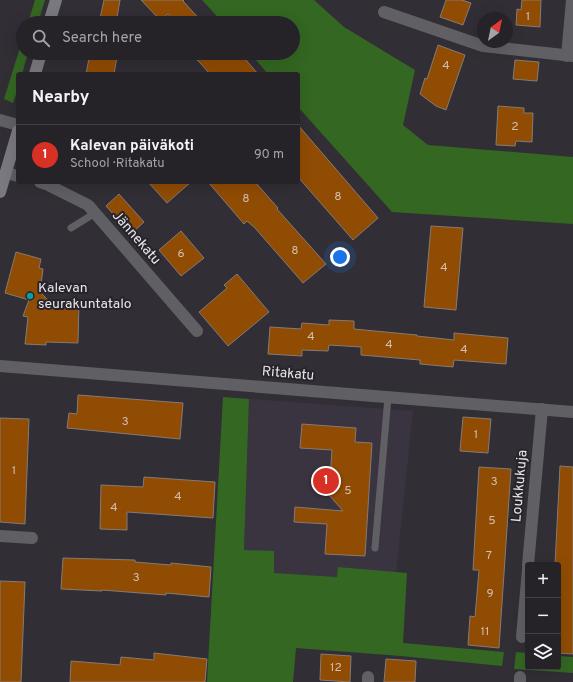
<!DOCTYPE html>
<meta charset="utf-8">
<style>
body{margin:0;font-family:Overpass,sans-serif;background:#312f34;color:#f1f3f6}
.controls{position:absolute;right:12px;bottom:12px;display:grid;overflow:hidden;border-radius:4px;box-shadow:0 4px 16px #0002}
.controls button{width:36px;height:36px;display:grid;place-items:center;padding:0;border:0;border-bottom:1px solid #423f45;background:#252228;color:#f1f3f6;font:20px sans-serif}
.compass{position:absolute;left:477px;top:12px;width:36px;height:36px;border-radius:50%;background:#252228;box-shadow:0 4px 16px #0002;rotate:33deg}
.you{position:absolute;left:340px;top:257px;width:14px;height:14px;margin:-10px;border:3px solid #fff;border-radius:50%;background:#1a73e8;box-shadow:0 0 0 6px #1a73e833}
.badge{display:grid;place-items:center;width:26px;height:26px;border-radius:50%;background:#d93025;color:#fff;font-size:13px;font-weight:700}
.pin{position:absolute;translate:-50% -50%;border:2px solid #fff;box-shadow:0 1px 4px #0006}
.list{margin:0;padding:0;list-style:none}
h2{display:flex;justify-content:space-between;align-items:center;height:52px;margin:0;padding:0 16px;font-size:17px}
h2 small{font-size:13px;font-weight:400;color:#a3a4a8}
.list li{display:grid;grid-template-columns:26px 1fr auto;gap:12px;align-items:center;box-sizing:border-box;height:60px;padding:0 16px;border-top:1px solid #423f45}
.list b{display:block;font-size:15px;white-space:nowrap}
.list p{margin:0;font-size:13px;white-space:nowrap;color:#a3a4a8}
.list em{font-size:13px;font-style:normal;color:#a3a4a8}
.icon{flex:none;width:22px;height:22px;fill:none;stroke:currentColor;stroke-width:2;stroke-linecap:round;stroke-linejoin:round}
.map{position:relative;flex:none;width:573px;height:682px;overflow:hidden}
.search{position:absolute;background:#252228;box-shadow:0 4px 16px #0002;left:16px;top:16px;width:284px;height:44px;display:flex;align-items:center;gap:10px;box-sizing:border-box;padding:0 14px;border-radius:22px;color:#a3a4a8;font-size:15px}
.panel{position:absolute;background:#252228;box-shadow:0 4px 16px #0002;left:16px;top:72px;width:284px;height:112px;border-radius:4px}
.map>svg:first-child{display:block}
.built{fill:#3a3441}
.green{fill:#346722}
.building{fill:#914c03;stroke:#847b75}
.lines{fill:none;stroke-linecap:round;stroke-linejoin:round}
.lane{stroke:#605f63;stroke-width:7}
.street{stroke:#605f63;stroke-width:12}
.secondary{stroke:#7a7980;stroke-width:12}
.culture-dot{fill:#0f9aa8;stroke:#27242b;stroke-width:1.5}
.labels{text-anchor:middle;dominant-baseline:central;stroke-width:4;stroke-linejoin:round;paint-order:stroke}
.number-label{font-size:12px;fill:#d2beb0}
.street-label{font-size:14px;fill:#e7e4e9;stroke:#27242b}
.poi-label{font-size:14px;fill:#e7e4e9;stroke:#27242b;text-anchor:start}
</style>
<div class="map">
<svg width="573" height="682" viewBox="0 0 573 682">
<rect width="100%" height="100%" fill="#312e35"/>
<polygon class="built" points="249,399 413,411 396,573 339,567 337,577 274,573 244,550"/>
<g class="green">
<polygon points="35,0 45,0 38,23 28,23"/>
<polygon points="202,0 314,0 344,27 415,70 403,125 428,145 573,157 573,224 392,212 298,107 298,74 268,74 250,53 293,53 293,23 223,23"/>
<polygon points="23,38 23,53 28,53 22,74 18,74 18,88 13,103 4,99"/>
<polygon points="223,397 249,399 244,550 274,551 274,573 337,577 338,567 407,573 403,643 504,652 502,666 401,656 296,648 293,682 207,682"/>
<polygon points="516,652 528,653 528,667 558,667 558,656 573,657 573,673 514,669"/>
</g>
<g class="building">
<polygon points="104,0 120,0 116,23 99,23"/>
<polygon points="141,0 184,0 183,1 203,23 176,23 168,14 161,21"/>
<polygon points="446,0 462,0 471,3 463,25 440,17"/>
<polygon points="522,0 541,0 540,27 516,25 517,9 521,10"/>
<polygon points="438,45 465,55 446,110 436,106 420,94 425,78 427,79"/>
<polygon points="90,53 115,53 114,56 117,57 114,74 86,74"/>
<polygon points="191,53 240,53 258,74 210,74"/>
<polygon points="515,60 539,62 537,81 513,79"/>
<polygon points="498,106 524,108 524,113 533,113 532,142 516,141 515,146 496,145"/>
<polygon points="298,125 378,218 353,240 298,177"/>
<polygon points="148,182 191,182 167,203"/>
<polygon points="208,182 255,182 278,208 277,209 326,264 303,283 255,228 247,221 244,224"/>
<polygon points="119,194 144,222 131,234 106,206"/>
<polygon points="431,226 463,228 456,310 424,307"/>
<polygon points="181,231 204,258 181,276 159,250"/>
<polygon points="16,252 41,259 39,268 43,269 40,292 49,301 79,302 78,343 46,342 46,345 25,344 28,317 23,316 29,300 5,293"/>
<polygon points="237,274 269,312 228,346 199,312 227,288 224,285"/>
<polygon points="329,320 354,321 354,329 417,335 417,336 454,340 454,333 508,338 506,364 454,360 453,367 420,364 420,360 361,355 361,347 329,345 328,351 302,350 302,356 268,354 270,327 301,329 302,323 329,325"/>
<polygon points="78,395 183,403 180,439 67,428 69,413 77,414"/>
<polygon points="463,417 491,419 488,453 460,451"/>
<polygon points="0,418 29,419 25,524 0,522"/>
<polygon points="302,424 356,428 355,442 372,443 365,556 325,554 327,524 294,522 295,507 343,511 322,487 330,480 332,450 300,448"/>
<polygon points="560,466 573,467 573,654 558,653 558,565 555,565"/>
<polygon points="479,467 511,469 499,648 468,645 470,616 475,617 479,570 473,570"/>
<polygon points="144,477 215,482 213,518 127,512 127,530 100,529 101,485 143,487"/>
<polygon points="63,558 135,560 135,562 171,565 171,563 211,567 209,597 166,593 166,595 102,590 102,591 61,589"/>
<polygon points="0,581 25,582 21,682 0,682"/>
<polygon points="154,653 207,659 205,682 70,682 71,661 120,665 121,657 154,660"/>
<polygon points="321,654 351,656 350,682 320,680"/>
<polygon points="386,659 416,661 415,682 384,682"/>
</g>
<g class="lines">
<g class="lane">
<polyline points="71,228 95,213"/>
<polyline points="375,548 388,397"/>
</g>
<g class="street">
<polyline points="384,12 483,46 573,56"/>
<polyline points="567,56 572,0"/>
<polyline points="0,120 18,125"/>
<polyline points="6,173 18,176"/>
<polyline points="40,182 46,184 88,205 197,331"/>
<polyline points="0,366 573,412"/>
<polyline points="0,536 32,538"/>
<polyline points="528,565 542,409"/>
<polyline points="522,637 528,569"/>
<polyline points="368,682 368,677"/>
<polyline points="520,682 520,677"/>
</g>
<g class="secondary">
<polyline points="49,23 56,0"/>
<polyline points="35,74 41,53"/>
<polyline points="0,192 18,131"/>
</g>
</g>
<circle class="culture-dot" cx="30" cy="296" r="4"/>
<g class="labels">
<g class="number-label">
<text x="528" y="17">1</text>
<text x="446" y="66">4</text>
<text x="515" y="127">2</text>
<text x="338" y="197">8</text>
<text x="246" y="199">8</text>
<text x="295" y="251">8</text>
<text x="181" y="254">6</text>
<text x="444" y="268">4</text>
<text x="311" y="337">4</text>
<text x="389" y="345">4</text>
<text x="464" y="350">4</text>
<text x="125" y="422">3</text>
<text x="476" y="435">1</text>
<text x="14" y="471">1</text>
<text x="494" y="482">3</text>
<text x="348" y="491">5</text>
<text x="178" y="497">4</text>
<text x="114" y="508">4</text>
<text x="492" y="521">5</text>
<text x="489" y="556">7</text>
<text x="136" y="578">3</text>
<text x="490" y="594">9</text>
<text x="485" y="632">11</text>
<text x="336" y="668">12</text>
</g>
<g class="street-label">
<text transform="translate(136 238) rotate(49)">Jännekatu</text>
<text transform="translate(288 374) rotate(5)">Ritakatu</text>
<text transform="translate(520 486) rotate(-85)">Loukkukuja</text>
</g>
<g class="poi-label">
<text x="38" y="288">Kalevan<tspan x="38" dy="16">seurakuntatalo</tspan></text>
</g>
</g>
</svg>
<div class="controls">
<button>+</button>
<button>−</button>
<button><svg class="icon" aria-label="layers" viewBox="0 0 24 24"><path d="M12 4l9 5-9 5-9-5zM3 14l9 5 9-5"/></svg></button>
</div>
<svg class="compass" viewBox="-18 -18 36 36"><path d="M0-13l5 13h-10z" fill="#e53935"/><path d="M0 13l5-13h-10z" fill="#a3a4a8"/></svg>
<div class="you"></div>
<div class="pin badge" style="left:326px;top:481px">1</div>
<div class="search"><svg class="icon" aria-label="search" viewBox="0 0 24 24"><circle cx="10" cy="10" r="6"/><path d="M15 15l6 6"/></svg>Search here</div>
<section class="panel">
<h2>Nearby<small></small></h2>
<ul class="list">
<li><span class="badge">1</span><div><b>Kalevan päiväkoti</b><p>School · Ritakatu</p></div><em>90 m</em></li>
</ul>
</section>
</div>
